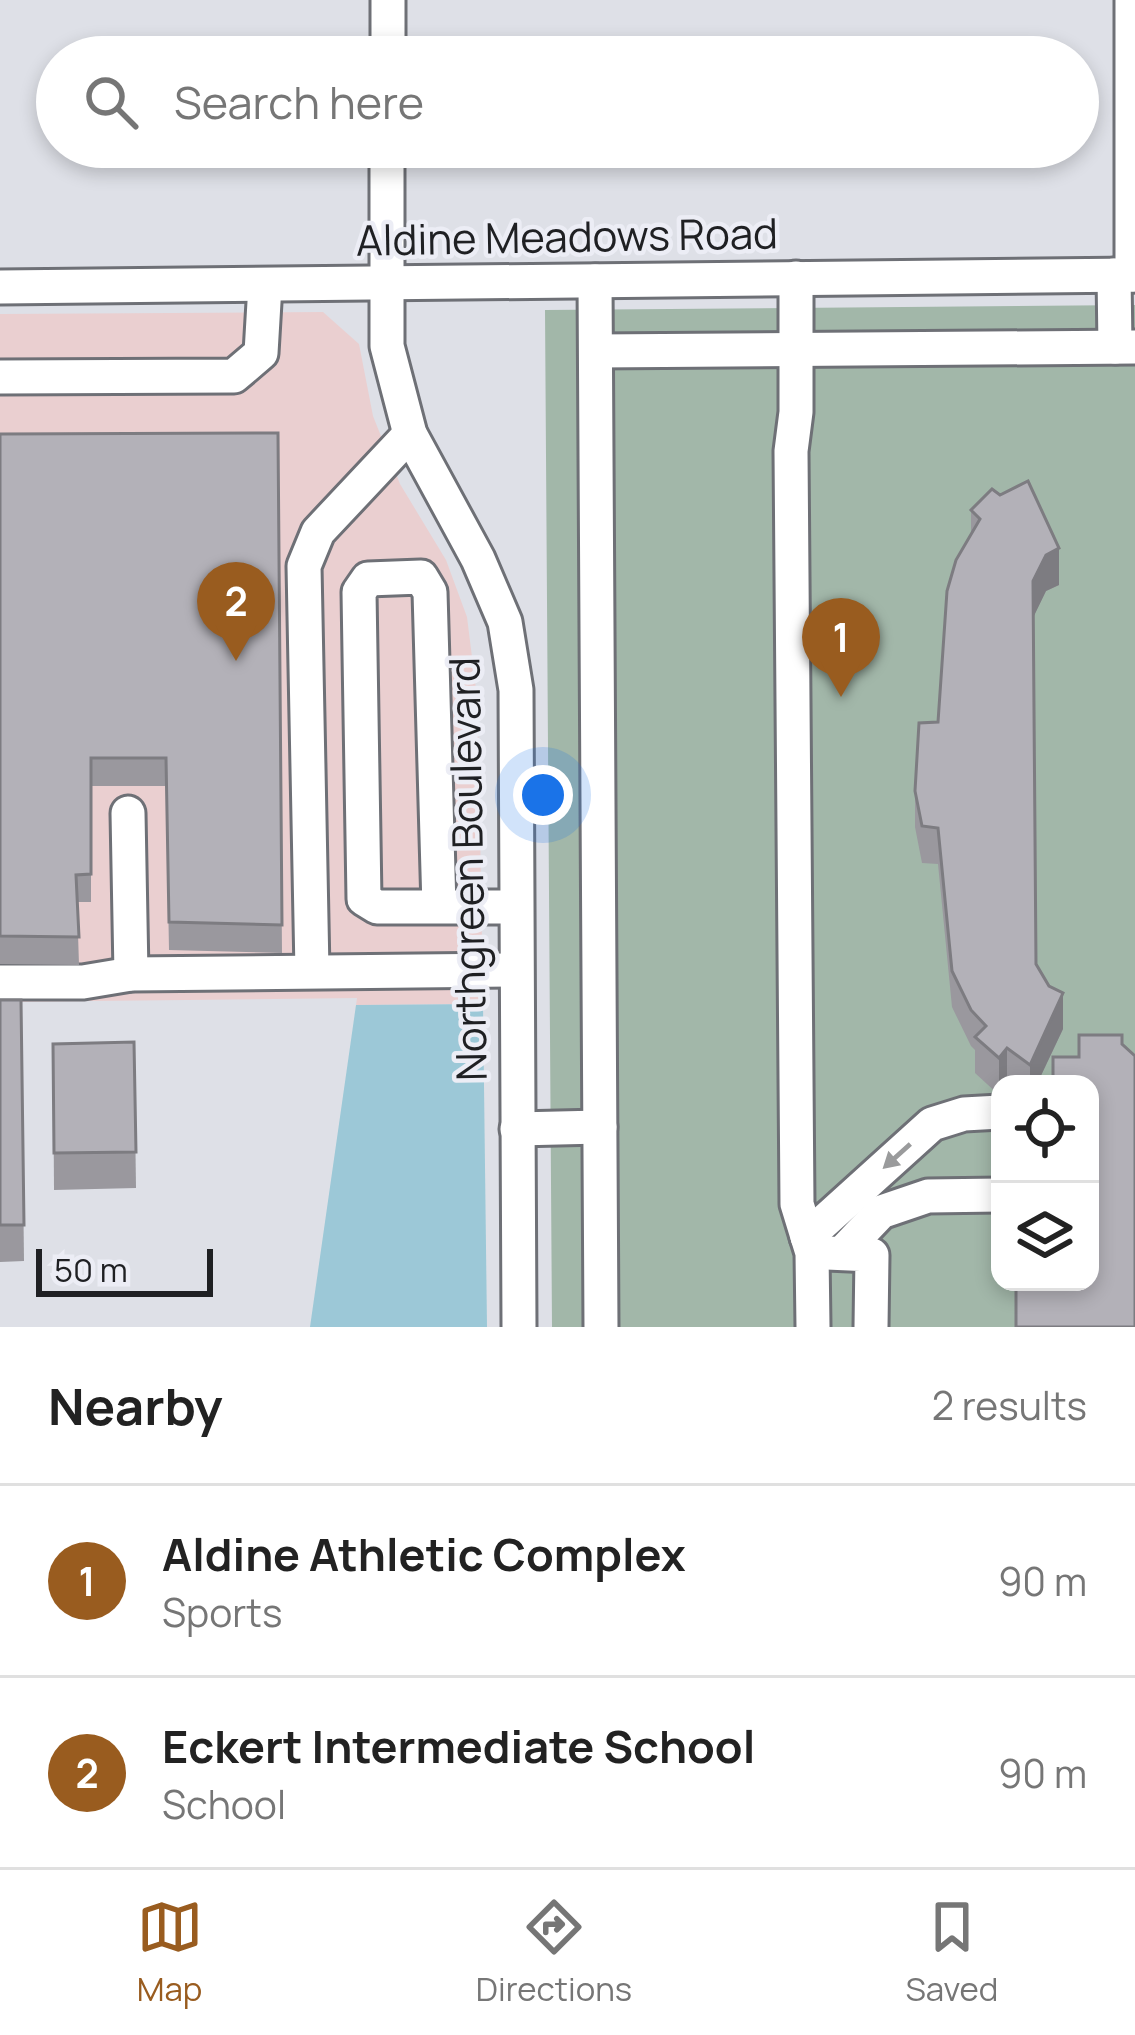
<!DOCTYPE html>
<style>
body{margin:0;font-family:Manrope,sans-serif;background:#f2f2f2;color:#222}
.controls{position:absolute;right:36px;bottom:36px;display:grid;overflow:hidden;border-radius:24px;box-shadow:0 6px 18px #0003}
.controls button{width:108px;height:108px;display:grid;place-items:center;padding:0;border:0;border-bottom:3px solid #e0e0e0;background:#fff;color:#222;font:60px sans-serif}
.scale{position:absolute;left:36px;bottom:30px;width:177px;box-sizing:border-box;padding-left:12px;border:6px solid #1f2023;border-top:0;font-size:33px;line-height:42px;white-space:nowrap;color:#1f2023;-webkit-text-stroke:9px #ecedf5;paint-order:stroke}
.you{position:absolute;left:543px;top:795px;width:42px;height:42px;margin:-30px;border:9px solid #fff;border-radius:50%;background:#1a73e8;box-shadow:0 0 0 18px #1a73e833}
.badge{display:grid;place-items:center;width:78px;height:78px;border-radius:50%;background:#995c1f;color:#fff;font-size:39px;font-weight:700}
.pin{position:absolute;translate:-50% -99px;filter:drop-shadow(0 3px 6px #0008)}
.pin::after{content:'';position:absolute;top:63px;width:42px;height:36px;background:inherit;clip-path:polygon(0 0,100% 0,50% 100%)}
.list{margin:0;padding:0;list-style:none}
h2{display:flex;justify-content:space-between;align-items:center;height:156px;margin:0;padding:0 48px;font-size:51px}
h2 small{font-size:39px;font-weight:400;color:#767676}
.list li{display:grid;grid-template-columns:78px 1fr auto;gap:36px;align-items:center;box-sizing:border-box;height:192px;padding:0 48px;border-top:3px solid #e0e0e0}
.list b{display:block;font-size:45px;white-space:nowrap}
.list p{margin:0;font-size:39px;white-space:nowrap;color:#767676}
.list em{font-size:39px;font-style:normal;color:#767676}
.icon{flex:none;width:66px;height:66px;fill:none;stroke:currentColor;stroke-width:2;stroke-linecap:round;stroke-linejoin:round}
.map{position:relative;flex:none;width:1135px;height:1327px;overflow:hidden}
.search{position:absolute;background:#fff;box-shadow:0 6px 18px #0003;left:36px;right:36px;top:36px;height:132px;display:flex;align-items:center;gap:30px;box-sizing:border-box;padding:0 42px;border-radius:66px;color:#767676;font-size:45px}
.sheet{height:540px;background:#fff}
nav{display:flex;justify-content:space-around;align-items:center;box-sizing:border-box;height:168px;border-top:3px solid #e0e0e0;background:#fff;font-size:33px;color:#767676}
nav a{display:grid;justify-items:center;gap:6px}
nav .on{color:#995c1f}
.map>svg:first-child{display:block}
.education{fill:#eacfd0}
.green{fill:#a2b7a9;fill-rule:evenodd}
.water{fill:#9cc8d7}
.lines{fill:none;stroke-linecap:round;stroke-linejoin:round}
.minor-casing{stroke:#6e7076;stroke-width:39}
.minor{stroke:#fff;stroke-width:33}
.wall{fill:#9a989e}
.shaded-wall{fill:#7d7c81}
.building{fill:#b3b1b8;stroke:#7d7c81;stroke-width:3}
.oneway{fill:#9a9b9c}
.labels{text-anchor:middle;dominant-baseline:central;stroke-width:9;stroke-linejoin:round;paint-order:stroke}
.street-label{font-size:42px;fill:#1f2023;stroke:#ecedf5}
</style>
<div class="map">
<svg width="1135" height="1327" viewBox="0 0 1135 1327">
<rect width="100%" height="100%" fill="#dee0e7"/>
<polygon class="education" points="323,312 359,344 373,416 400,484 446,560 467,617 478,705 483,1004 356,1005 357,998 0,1002 0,314"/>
<path class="green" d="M 1135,305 L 1135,1327 L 552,1327 L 545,310 ZM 1000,1084 L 1090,1084 L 1090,1282 L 1000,1282 Z"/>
<polygon class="water" points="483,1004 487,1327 310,1327 356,1005"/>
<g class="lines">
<defs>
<g id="minor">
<polyline points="1132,0 1132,275"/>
<polyline points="388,57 388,0"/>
<polyline points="387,147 387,346 410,434 478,559 505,622 516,690 519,1327"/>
<polyline points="1114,275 1115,347"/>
<polyline points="796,278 796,412 791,451 797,1204 812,1253 813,1327"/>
<polyline points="595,281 601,1327"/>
<polyline points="0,287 1135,275"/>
<polyline points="596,351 1135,347"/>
<polyline points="0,377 234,376 261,353 265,285"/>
<polyline points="128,813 131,974"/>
<polyline points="439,907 430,592 421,577 368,579 359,592 364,899 377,907 516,907"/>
<polyline points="312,971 304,566 318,532 410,434"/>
<polyline points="0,982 83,982 131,974 516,970"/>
<polyline points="517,1129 600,1127"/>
<polyline points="807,1237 932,1124 964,1114 1000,1112"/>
<polyline points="827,1253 872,1255 871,1327"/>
<polyline points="842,1253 881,1212 928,1196 1000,1195"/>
</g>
</defs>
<use href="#minor" class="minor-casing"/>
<use href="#minor" class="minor"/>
</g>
<g class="wall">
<polygon points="278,433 282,953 169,950 166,786 91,786 91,902 77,902 79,965 0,964 0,434"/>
<polygon points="971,510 1059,585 1046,591 1033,617 1036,964 1063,1029 1037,1084 1000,1084 999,1095 975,1073 975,1050 971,1046 952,1007 938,864 922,863 915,827 915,791 938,722 971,535"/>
<polygon points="0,1000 21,1000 24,1261 0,1262"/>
<polygon points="134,1042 136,1188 54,1190 53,1044"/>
</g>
<g class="shaded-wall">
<polygon points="1059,548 1059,585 1046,591 1033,618 1033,581 1046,555"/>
<polygon points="1063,993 1063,1029 1037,1084 1030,1084 1030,1065"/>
<polygon points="1007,1048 1007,1084 1000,1084 999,1095 999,1058"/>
</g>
<g class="building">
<polygon points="278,433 282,925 169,922 166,758 91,758 91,874 76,875 79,937 0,936 0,434"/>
<polygon points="1028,481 1059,548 1046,555 1033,581 1036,964 1049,986 1063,993 1030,1065 1007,1048 999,1058 975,1037 986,1026 971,1010 952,971 938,828 922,826 915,791 919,723 938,722 947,591 956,560 980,519 971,510 992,489 1000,495"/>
<polygon points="0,1000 21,1000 24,1225 0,1225"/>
<polygon points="1079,1035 1122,1035 1122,1044 1135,1056 1135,1327 1016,1327 1016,1282 1090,1282 1090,1084 1053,1084 1053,1057 1079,1057"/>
<polygon points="134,1042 136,1152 54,1153 53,1044"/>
</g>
<defs><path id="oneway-solid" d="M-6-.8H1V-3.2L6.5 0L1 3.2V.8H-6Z" transform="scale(3)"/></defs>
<use class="oneway" href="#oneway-solid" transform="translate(897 1156) rotate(138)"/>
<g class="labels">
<g class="street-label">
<text transform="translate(567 236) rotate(-1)">Aldine Meadows Road</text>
<text transform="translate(467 869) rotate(-91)">Northgreen Boulevard</text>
</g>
</g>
</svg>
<div class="controls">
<button><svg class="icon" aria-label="locate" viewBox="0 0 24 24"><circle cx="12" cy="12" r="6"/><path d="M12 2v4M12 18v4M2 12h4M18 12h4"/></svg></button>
<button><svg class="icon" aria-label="layers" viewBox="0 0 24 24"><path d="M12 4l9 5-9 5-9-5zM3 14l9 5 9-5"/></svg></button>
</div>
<div class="scale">50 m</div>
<div class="you"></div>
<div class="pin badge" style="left:841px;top:697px">1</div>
<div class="pin badge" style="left:236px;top:661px">2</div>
<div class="search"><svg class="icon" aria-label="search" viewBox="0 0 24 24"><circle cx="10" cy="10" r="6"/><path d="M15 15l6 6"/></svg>Search here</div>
</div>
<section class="sheet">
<h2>Nearby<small>2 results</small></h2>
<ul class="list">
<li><span class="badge">1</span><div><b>Aldine Athletic Complex</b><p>Sports</p></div><em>90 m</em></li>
<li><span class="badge">2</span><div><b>Eckert Intermediate School</b><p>School</p></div><em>90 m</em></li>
</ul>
</section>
<nav>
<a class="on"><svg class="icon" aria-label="map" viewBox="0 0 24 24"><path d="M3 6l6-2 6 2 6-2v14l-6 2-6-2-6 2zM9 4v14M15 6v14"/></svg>Map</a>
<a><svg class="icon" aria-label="directions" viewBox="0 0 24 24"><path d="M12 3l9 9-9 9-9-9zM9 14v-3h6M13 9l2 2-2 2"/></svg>Directions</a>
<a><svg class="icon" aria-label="saved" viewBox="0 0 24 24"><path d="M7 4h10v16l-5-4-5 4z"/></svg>Saved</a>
</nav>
